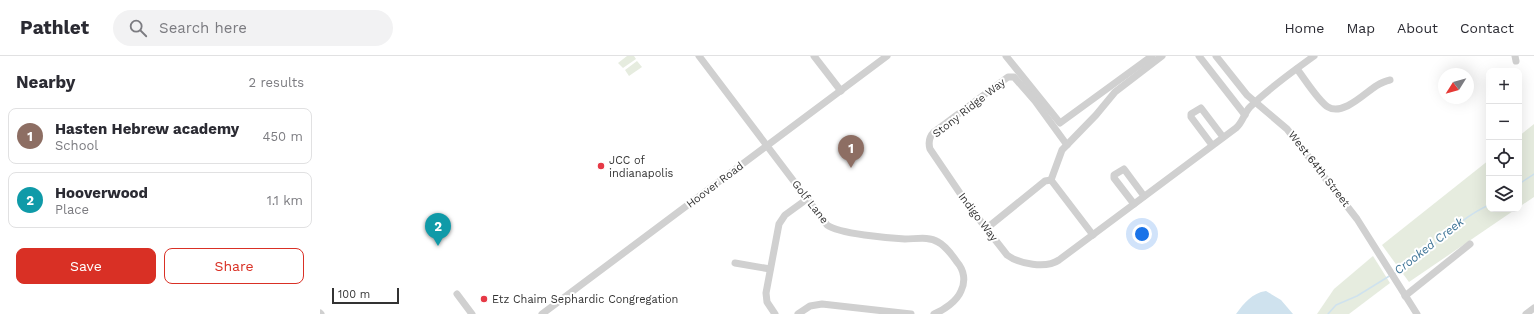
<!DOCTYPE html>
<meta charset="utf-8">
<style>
body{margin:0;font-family:"Work Sans",sans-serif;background:#f2f2f3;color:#2b2b33}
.controls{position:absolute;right:12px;top:12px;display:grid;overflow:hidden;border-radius:8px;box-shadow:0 4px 16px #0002}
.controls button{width:36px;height:36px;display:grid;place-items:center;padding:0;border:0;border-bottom:1px solid #e1e1e2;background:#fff;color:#2b2b33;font:20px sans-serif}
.compass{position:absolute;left:1118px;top:12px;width:36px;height:36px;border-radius:50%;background:#fff;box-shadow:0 4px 16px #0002;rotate:233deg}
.scale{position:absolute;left:12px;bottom:10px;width:67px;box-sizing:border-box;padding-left:4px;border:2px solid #333;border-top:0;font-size:11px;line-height:14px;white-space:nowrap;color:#333;-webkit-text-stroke:3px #fff;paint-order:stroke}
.you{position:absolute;left:822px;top:178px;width:14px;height:14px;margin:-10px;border:3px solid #fff;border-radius:50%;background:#1a73e8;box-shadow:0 0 0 6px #1a73e833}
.badge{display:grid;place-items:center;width:26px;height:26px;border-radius:50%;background:#d93025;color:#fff;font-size:13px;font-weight:700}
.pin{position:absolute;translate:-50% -33px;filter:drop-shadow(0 1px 2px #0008)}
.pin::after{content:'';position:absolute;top:21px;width:14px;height:12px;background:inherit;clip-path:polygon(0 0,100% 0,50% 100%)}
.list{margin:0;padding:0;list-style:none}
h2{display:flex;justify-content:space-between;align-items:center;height:52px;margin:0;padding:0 16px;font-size:17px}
h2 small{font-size:13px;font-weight:400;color:#7c7c81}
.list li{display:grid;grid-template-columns:26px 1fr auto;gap:12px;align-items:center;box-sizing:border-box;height:56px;margin:0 8px 8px;padding:0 8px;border:1px solid #e1e1e2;border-radius:8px}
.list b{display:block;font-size:15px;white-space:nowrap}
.list p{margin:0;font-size:13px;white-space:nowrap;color:#7c7c81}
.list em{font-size:13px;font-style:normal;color:#7c7c81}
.actions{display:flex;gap:8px;padding:12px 16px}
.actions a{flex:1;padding:9px 0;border:1px solid #d93025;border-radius:8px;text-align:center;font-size:14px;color:#d93025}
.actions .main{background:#d93025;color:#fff}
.icon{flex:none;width:22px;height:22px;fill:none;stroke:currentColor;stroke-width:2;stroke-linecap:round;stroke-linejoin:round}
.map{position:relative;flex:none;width:1214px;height:258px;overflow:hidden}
header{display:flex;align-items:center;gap:24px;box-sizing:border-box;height:56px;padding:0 20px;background:#fff;border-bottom:1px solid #e1e1e2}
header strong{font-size:19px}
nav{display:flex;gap:22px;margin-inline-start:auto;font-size:14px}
.search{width:280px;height:36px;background:#f2f2f3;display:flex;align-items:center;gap:10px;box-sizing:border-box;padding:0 14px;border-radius:22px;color:#7c7c81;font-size:15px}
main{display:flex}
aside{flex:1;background:#fff}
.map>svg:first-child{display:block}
.green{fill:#e6ecdf}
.water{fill:#cfe2ee}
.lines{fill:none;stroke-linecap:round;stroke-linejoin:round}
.stream{stroke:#cfe2ee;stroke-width:1.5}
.minor{stroke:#d0d0d0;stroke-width:7}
.poi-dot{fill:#e63946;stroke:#fff;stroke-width:1.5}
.labels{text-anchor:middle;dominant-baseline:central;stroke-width:4;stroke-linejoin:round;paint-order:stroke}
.street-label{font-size:11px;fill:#333;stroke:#fff}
.poi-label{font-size:11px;fill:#333;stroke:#fff;text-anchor:start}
.water-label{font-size:12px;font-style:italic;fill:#3f7597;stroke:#fff}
</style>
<header>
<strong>Pathlet</strong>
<div class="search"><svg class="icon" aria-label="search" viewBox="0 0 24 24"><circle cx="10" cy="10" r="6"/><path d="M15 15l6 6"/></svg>Search here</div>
<nav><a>Home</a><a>Map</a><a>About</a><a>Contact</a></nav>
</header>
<main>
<aside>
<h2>Nearby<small>2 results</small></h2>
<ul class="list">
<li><span class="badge" style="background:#8d6e63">1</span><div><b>Hasten Hebrew academy</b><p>School</p></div><em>450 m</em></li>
<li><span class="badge" style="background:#0f9aa8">2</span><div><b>Hooverwood</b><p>Place</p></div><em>1.1 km</em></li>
</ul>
<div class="actions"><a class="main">Save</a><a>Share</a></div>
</aside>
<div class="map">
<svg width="1214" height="258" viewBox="0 0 1214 258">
<rect width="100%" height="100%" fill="#fff"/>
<g class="green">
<polygon points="307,0 314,0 316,3 303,12 298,7"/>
<polygon points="317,5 322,11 309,20 305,14"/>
<polygon points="1214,68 1214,141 1199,151 1199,80"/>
<polygon points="1169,104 1169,153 1196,153 1089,226 1062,189"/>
<polygon points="1053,200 1070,227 1029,258 997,258 1014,233"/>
</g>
<path class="water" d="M 946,235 L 961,244 L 973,258 L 916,258 C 924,247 932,237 946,235 Z"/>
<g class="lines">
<g class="stream">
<polyline points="1199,128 1214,118"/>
<path d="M 1074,218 C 1109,199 1133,165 1169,149"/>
<polyline points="1008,258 1016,249 1037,240 1071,219"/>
</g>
<g class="minor">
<path d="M 379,0 L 507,169 C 519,178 569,182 585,183 C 596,183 609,180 618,186 C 626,190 632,199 637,206 C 644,214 646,225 641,235 C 637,245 624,254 614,258"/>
<polyline points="494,0 521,35"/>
<polyline points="686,0 740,67 832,0"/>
<polyline points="879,0 925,59"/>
<polyline points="896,0 927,39 967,73 1037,163 1097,258"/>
<polyline points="1195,0 1196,5"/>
<path d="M 977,13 C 984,22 999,46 1008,51 C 1023,60 1045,37 1056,30 C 1061,27 1065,25 1070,24"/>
<path d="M 747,89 L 715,45 L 694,21 L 688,21 L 614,76 C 609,81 608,86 610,93 L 648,149 L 687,199 C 699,208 726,213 739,204 L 916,72 C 923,66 924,57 930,51 C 949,32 972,16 994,0"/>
<polyline points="892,89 871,61 871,58 881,52 903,81"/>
<polyline points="731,124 742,94 776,59 795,36 842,0"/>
<polyline points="731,124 773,179"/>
<polyline points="814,148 794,122 794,119 804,113 824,140"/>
<polyline points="667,172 725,125 731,124"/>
<polyline points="415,207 450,213"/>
<polyline points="137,238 152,258"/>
<polyline points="1085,240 1150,188"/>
<polyline points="0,257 1,258"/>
<polyline points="222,258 567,0"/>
<polyline points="455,258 447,246 446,237 459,168 465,159 487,143"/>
<polyline points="478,258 490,250 502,248 591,258"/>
<polyline points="1206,258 1214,252"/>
</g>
</g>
<g class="poi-dot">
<circle cx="281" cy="110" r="4"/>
<circle cx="164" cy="243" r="4"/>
</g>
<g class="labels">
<g class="street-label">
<text transform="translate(649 52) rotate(-38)">Stony Ridge Way</text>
<text transform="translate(999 113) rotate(52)">West 64th Street</text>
<text transform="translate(395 129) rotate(-37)">Hoover Road</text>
<text transform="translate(490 146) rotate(52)">Golf Lane</text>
<text transform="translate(658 161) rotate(53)">Indigo Way</text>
</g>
<g class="poi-label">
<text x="289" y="104">JCC of<tspan x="289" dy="13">indianapolis</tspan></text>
<text x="172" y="243">Etz Chaim Sephardic Congregation</text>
</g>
<g class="water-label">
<text transform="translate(1109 190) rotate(-38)">Crooked Creek</text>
</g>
</g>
</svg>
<div class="controls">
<button>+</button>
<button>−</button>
<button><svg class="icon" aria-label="locate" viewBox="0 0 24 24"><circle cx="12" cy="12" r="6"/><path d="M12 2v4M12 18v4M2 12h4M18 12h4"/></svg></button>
<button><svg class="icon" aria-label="layers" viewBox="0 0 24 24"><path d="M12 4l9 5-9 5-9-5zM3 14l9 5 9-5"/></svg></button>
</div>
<svg class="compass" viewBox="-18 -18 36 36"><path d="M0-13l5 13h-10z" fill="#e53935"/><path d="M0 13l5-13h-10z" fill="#7c7c81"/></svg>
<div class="scale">100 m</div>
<div class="you"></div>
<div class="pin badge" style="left:531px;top:112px;background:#8d6e63">1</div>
<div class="pin badge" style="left:118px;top:190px;background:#0f9aa8">2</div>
</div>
</main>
